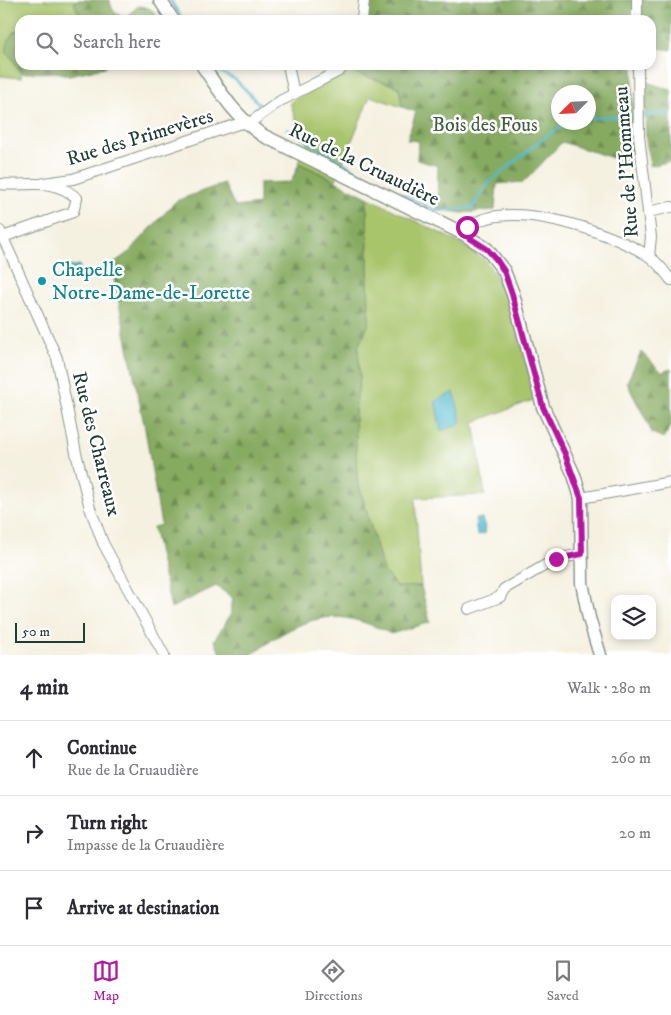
<!DOCTYPE html>
<meta charset="utf-8">
<style>
body{margin:0;font-family:"IM FELL DW Pica",serif;background:#f7f7f7;color:#2b2b33}
.controls{position:absolute;right:15px;bottom:15px;display:grid;overflow:hidden;border-radius:10px;box-shadow:0 2px 8px #0003}
.controls button{width:45px;height:45px;display:grid;place-items:center;padding:0;border:0;border-bottom:1px solid #e1e1e2;background:#fff;color:#2b2b33;font:25px sans-serif}
.compass{position:absolute;left:551px;top:85px;width:45px;height:45px;border-radius:50%;background:#fff;box-shadow:0 2px 8px #0003;rotate:246deg}
.scale{position:absolute;left:15px;bottom:12px;width:70px;box-sizing:border-box;padding-left:5px;border:2px solid #1f3d34;border-top:0;font-size:14px;line-height:18px;white-space:nowrap;color:#1f3d34;-webkit-text-stroke:4px #fff;paint-order:stroke}
.stop{position:absolute;width:15px;height:15px;margin:-11px;border:4px solid #b5179e;border-radius:50%;background:#fff}
.stop.end{background:#b5179e;border-color:#fff;box-shadow:0 1px 5px #0008}
.list{margin:0;padding:0;list-style:none}
h2{display:flex;justify-content:space-between;align-items:center;height:65px;margin:0;padding:0 20px;font-size:21px}
h2 small{font-size:16px;font-weight:400;color:#7c7c81}
.list li{display:grid;grid-template-columns:32px 1fr auto;gap:15px;align-items:center;box-sizing:border-box;height:75px;padding:0 20px;border-top:1px solid #e1e1e2}
.list b{display:block;font-size:19px;white-space:nowrap}
.list p{margin:0;font-size:16px;white-space:nowrap;color:#7c7c81}
.list em{font-size:16px;font-style:normal;color:#7c7c81}
.icon{flex:none;width:28px;height:28px;fill:none;stroke:currentColor;stroke-width:2;stroke-linecap:round;stroke-linejoin:round}
.map{position:relative;flex:none;width:671px;height:655px;overflow:hidden}
.search{position:absolute;background:#fff;box-shadow:0 2px 8px #0003;left:15px;right:15px;top:15px;height:55px;display:flex;align-items:center;gap:12px;box-sizing:border-box;padding:0 18px;border-radius:15px;color:#7c7c81;font-size:19px}
.sheet{height:290px;background:#fff}
nav{display:flex;justify-content:space-around;align-items:center;box-sizing:border-box;height:70px;border-top:1px solid #e1e1e2;background:#fff;font-size:14px;color:#7c7c81}
nav a{display:grid;justify-items:center;gap:2px}
nav .on{color:#b5179e}
.map>svg:first-child{display:block}
.grass{fill:#a9c56c;stroke:#648150}
.forest{fill:url(#forest-firs);stroke:#52744a;fill-rule:evenodd}
.water{fill:#51b9ce;stroke:#387b81}
.lines{fill:none;stroke-linecap:round;stroke-linejoin:round}
.stream{stroke:#51b9ce;stroke-width:2.5}
.minor-casing{stroke:#8a978a;stroke-width:12}
.major-casing{stroke:#8a978a;stroke-width:15}
.minor{stroke:#fff;stroke-width:10}
.major{stroke:#fff;stroke-width:12}
.route{stroke:#b5179e;stroke-width:6}
.culture-dot{fill:#0f9aa8;stroke:#fff;stroke-width:2}
.labels{text-anchor:middle;dominant-baseline:central;stroke-width:5;stroke-linejoin:round;paint-order:stroke}
.park-label{font-size:20px;fill:#425f42;stroke:#fff}
.street-label{font-size:20px;fill:#1f3d34;stroke:#fff}
.culture-label{font-size:20px;fill:#0d838f;stroke:#fff;text-anchor:start}
</style>
<div class="map">
<svg width="671" height="655" viewBox="0 0 671 655">
<defs>
<pattern id="forest-firs" width="22" height="20" patternUnits="userSpaceOnUse" patternTransform="scale(1.25)"><rect width="22" height="20" fill="#86aa60"/><path d="M5 1l3.5 6h-7zM16 11l3.5 6h-7z" fill="#6d8c50"/></pattern>
</defs>
<rect width="100%" height="100%" fill="#fff"/>
<filter id="ink" filterUnits="userSpaceOnUse"><feTurbulence type="fractalNoise" baseFrequency=".02" numOctaves="2"/><feDisplacementMap in="SourceGraphic" scale="10" xChannelSelector="R" yChannelSelector="G"/><feConvolveMatrix kernelMatrix="1 2 1 2 8 2 1 2 1" color-interpolation-filters="sRGB"/></filter>
<filter id="wash" filterUnits="userSpaceOnUse"><feTurbulence type="fractalNoise" baseFrequency=".0096" numOctaves="4" result="noise"/><feDisplacementMap in="SourceGraphic" scale="20" xChannelSelector="R" yChannelSelector="G"/><feGaussianBlur stdDeviation="1.12" result="paint"/><feColorMatrix in="noise" values="0 0 0 0 0 0 0 0 0 0 0 0 0 0 0 0 0 1.4 0 .05"/><feComposite in="paint" operator="in"/></filter>
<g filter="url(#wash)">
<rect width="100%" height="100%" fill="#f5f1e1"/>
<g class="grass">
<polygon points="0,0 75,0 77,1 76,8 84,20 20,20 20,30 13,32 12,58 21,73 21,78 0,76"/>
<polygon points="349,71 399,87 402,107 370,96 336,180 299,163 310,136 298,127 290,102"/>
<polygon points="367,197 458,242 486,261 507,293 536,399 474,422 485,495 415,498 421,586 397,587 383,570 357,478 355,410 360,378 358,347 369,324"/>
</g>
<g class="forest">
<path d="M 77,0 L 110,0 C 111,10 115,14 125,18 L 138,6 C 150,7 154,10 159,20 L 84,20 L 76,8 L 74,2 Z"/>
<polygon points="368,0 671,0 671,50 651,47 651,20 367,20"/>
<path d="M 20,30 L 20,65 L 108,65 L 105,67 L 69,75 L 57,72 L 21,73 L 12,58 L 6,53 C 8,42 8,33 20,30 Z"/>
<path d="M 352,65 L 633,65 L 634,136 L 638,166 L 562,142 L 524,182 L 497,184 L 495,210 L 462,213 L 437,209 L 438,166 L 417,160 L 418,141 L 407,140 L 416,112 L 402,107 L 399,87 L 349,71 ZM 558,92 L 588,92 L 588,122 L 558,122 Z"/>
<polygon points="644,81 671,90 671,161 650,166 646,139"/>
<path d="M 299,163 L 367,197 L 369,324 L 358,347 L 360,378 L 355,410 L 357,478 L 383,570 L 397,587 L 421,586 L 430,622 L 391,634 C 345,611 319,611 275,638 C 267,643 260,650 252,654 C 245,655 230,655 221,655 L 214,640 L 230,616 L 233,598 L 216,586 L 171,608 L 153,527 L 161,525 L 145,429 L 111,265 L 129,252 L 176,201 L 224,183 L 235,207 L 259,204 L 259,183 L 291,182 Z"/>
<path d="M 641,352 L 662,372 L 671,369 L 671,427 L 663,438 L 652,433 C 645,415 634,400 627,382 Z"/>
</g>
<g class="water">
<polygon points="79,265 81,272 67,275 65,268"/>
<polygon points="454,392 462,423 441,431 435,401"/>
<polygon points="482,518 483,523 485,525 484,534 477,535 475,519"/>
</g>
<g class="lines">
<g class="stream">
<polyline points="170,0 183,20"/>
<polyline points="212,65 216,70 236,80 264,109"/>
<polyline points="644,115 671,114"/>
<polyline points="588,118 635,116"/>
<polyline points="287,129 362,174 437,211 472,208 488,183 549,134 572,122"/>
</g>
</g>
</g>
<g filter="url(#ink)">
<g class="lines">
<defs>
<g id="minor">
<polyline points="637,0 637,20"/>
<polyline points="362,20 364,0"/>
<polyline points="288,65 294,94"/>
<polyline points="638,65 639,136 651,237 649,256"/>
<polyline points="44,183 73,179 238,124 251,122 280,101 339,71 345,65"/>
<path d="M 0,184 C 29,187 51,176 77,198 L 73,212 L 3,237"/>
<polyline points="648,212 671,207"/>
<polyline points="0,231 57,358 76,453 90,508 103,543 164,655"/>
<path d="M 462,233 C 497,192 608,231 647,255 C 657,261 664,271 671,280"/>
<polyline points="581,498 671,482"/>
<polyline points="469,609 500,597 504,589 556,559 582,554"/>
</g>
<g id="major">
<polyline points="160,0 173,20"/>
<path d="M 202,65 C 222,94 233,114 262,135 L 462,233 L 487,249 L 504,271 L 513,294 L 543,407 L 574,475 L 581,498 L 582,583 L 589,618 L 600,655"/>
</g>
</defs>
<use href="#minor" class="minor-casing"/>
<use href="#major" class="major-casing"/>
<use href="#minor" class="minor"/>
<use href="#major" class="major"/>
</g>
</g>
<g class="lines" filter="url(#ink)">
<polyline class="route" points="467,227 462,233 487,249 496,259 504,271 512,294 543,407 565,454 581,498 582,554 556,559"/>
</g>
<circle class="culture-dot" cx="42" cy="281" r="5"/>
<g class="labels">
<g class="park-label">
<text x="485" y="125">Bois des Fous</text>
</g>
<g class="street-label">
<text transform="translate(140 138) rotate(-17)">Rue des Primevères</text>
<text transform="translate(627 162) rotate(-94)">Rue de l'Hommeau</text>
<text transform="translate(364 165) rotate(26)">Rue de la Cruaudière</text>
<text transform="translate(96 444) rotate(76)">Rue des Charreaux</text>
</g>
<g class="culture-label">
<text x="52" y="270">Chapelle<tspan x="52" dy="23">Notre-Dame-de-Lorette</tspan></text>
</g>
</g>
</svg>
<div class="controls">
<button><svg class="icon" aria-label="layers" viewBox="0 0 24 24"><path d="M12 4l9 5-9 5-9-5zM3 14l9 5 9-5"/></svg></button>
</div>
<svg class="compass" viewBox="-18 -18 36 36"><path d="M0-13l5 13h-10z" fill="#e53935"/><path d="M0 13l5-13h-10z" fill="#7c7c81"/></svg>
<div class="scale">50 m</div>
<div class="stop" style="left:467px;top:227px"></div>
<div class="stop end" style="left:556px;top:559px"></div>
<div class="search"><svg class="icon" aria-label="search" viewBox="0 0 24 24"><circle cx="10" cy="10" r="6"/><path d="M15 15l6 6"/></svg>Search here</div>
</div>
<section class="sheet">
<h2>4 min<small>Walk · 280 m</small></h2>
<ul class="list">
<li><svg class="icon" aria-label="ahead" viewBox="0 0 24 24"><path d="M12 20V5M6 11l6-6 6 6"/></svg><div><b>Continue</b><p>Rue de la Cruaudière</p></div><em>260 m</em></li>
<li><svg class="icon" aria-label="right" viewBox="0 0 24 24"><path d="M7 20v-9h11M14 6l5 5-5 5"/></svg><div><b>Turn right</b><p>Impasse de la Cruaudière</p></div><em>20 m</em></li>
<li><svg class="icon" aria-label="arrive" viewBox="0 0 24 24"><path d="M6 21V4h12l-3 4 3 4H6"/></svg><div><b>Arrive at destination</b></div></li>
</ul>
</section>
<nav>
<a class="on"><svg class="icon" aria-label="map" viewBox="0 0 24 24"><path d="M3 6l6-2 6 2 6-2v14l-6 2-6-2-6 2zM9 4v14M15 6v14"/></svg>Map</a>
<a><svg class="icon" aria-label="directions" viewBox="0 0 24 24"><path d="M12 3l9 9-9 9-9-9zM9 14v-3h6M13 9l2 2-2 2"/></svg>Directions</a>
<a><svg class="icon" aria-label="saved" viewBox="0 0 24 24"><path d="M7 4h10v16l-5-4-5 4z"/></svg>Saved</a>
</nav>
